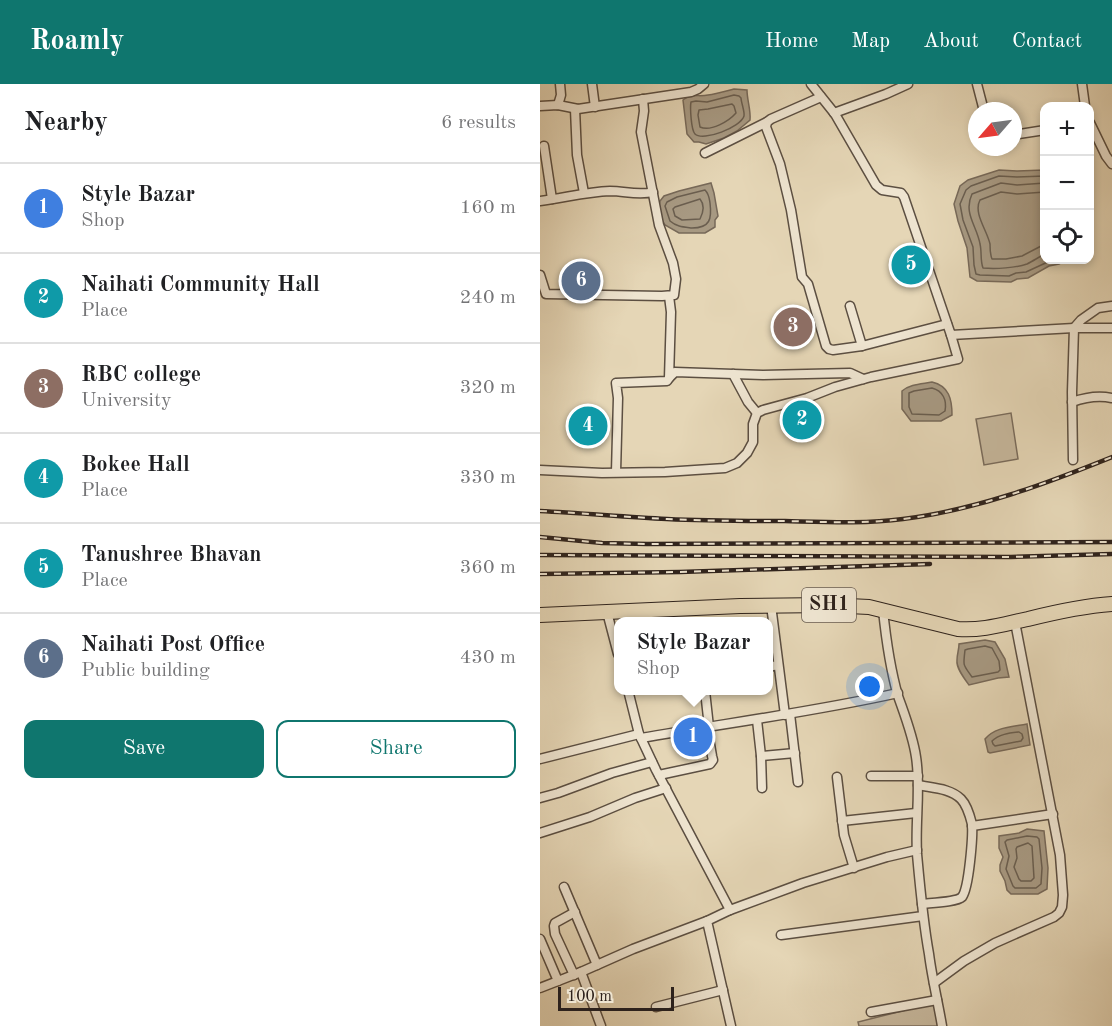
<!DOCTYPE html>
<meta charset="utf-8">
<style>
body{margin:0;font-family:"Old Standard TT",serif;background:#f2f2f2;color:#202124}
.controls{position:absolute;right:18px;top:18px;display:grid;overflow:hidden;border-radius:12px;box-shadow:0 3px 9px #0003}
.controls button{width:54px;height:54px;display:grid;place-items:center;padding:0;border:0;border-bottom:2px solid #e0e0e0;background:#fff;color:#202124;font:30px sans-serif}
.compass{position:absolute;left:428px;top:18px;width:54px;height:54px;border-radius:50%;background:#fff;box-shadow:0 3px 9px #0003;rotate:242deg}
.scale{position:absolute;left:18px;bottom:15px;width:116px;box-sizing:border-box;padding-left:6px;border:3px solid #2e221c;border-top:0;font-size:16px;line-height:21px;white-space:nowrap;color:#2e221c;-webkit-text-stroke:4px #eee4d0;paint-order:stroke}
.you{position:absolute;left:330px;top:603px;width:21px;height:21px;margin:-15px;border:4px solid #fff;border-radius:50%;background:#1a73e8;box-shadow:0 0 0 9px #1a73e833}
.badge{display:grid;place-items:center;width:39px;height:39px;border-radius:50%;background:#0f766e;color:#fff;font-size:20px;font-weight:700}
.pin{position:absolute;translate:-50% -50%;border:3px solid #fff;box-shadow:0 2px 6px #0006}
.popup{position:absolute;left:74px;top:533px;width:159px;height:78px;box-sizing:border-box;display:grid;place-content:center;border-radius:12px;background:#fff;filter:drop-shadow(0 2px 4px #0005);font-size:20px;white-space:nowrap;color:#757577}
.popup b{font-size:22px;color:#202124}
.popup::after{content:'';position:absolute;left:50%;top:100%;margin-left:-12px;border:12px solid transparent;border-top-color:#fff}
.list{margin:0;padding:0;list-style:none}
h2{display:flex;justify-content:space-between;align-items:center;height:78px;margin:0;padding:0 24px;font-size:26px}
h2 small{font-size:20px;font-weight:400;color:#757577}
.list li{display:grid;grid-template-columns:39px 1fr auto;gap:18px;align-items:center;box-sizing:border-box;height:90px;padding:0 24px;border-top:2px solid #e0e0e0}
.list b{display:block;font-size:22px;white-space:nowrap}
.list p{margin:0;font-size:20px;white-space:nowrap;color:#757577}
.list em{font-size:20px;font-style:normal;color:#757577}
.actions{display:flex;gap:12px;padding:18px 24px}
.actions a{flex:1;padding:14px 0;border:2px solid #0f766e;border-radius:12px;text-align:center;font-size:21px;color:#0f766e}
.actions .main{background:#0f766e;color:#fff}
.icon{flex:none;width:33px;height:33px;fill:none;stroke:currentColor;stroke-width:2;stroke-linecap:round;stroke-linejoin:round}
.map{position:relative;flex:none;width:572px;height:942px;overflow:hidden}
header{display:flex;align-items:center;gap:36px;box-sizing:border-box;height:84px;padding:0 30px;background:#0f766e;color:#fff}
header strong{font-size:28px}
nav{display:flex;gap:33px;margin-inline-start:auto;font-size:21px}
main{display:flex}
aside{flex:1;background:#fff}
.map>svg:first-child{display:block}
.green{fill:#c6b79c;stroke:#7a6c5c;stroke-width:1.5}
.water{fill:#a79982;stroke:#776959;stroke-width:1.5}
.lines{fill:none;stroke-linecap:round;stroke-linejoin:round}
.shore{stroke:#6a5e4f;stroke-width:1.5}
.minor-casing{stroke:#5c4f42;stroke-width:11}
.primary-casing{stroke:#2e221c;stroke-width:16}
.minor{stroke:#eee4d0;stroke-width:8}
.primary{stroke:#e5d6b6;stroke-width:14}
.rail-casing{stroke:#2e221c;stroke-width:4.5}
.rail{stroke:#eee4d0;stroke-width:2;stroke-dasharray:7;stroke-linecap:butt}
.labels{text-anchor:middle;dominant-baseline:central;stroke-width:4.5;stroke-linejoin:round;paint-order:stroke}
.shield{fill:#eee4d0;stroke:#685c52;stroke-width:1.5}
.shield-label{font-size:20px;font-weight:bold;fill:#2e221c}
</style>
<header>
<strong>Roamly</strong>
<nav><a>Home</a><a>Map</a><a>About</a><a>Contact</a></nav>
</header>
<main>
<aside>
<h2>Nearby<small>6 results</small></h2>
<ul class="list">
<li><span class="badge" style="background:#3f7fe0">1</span><div><b>Style Bazar</b><p>Shop</p></div><em>160 m</em></li>
<li><span class="badge" style="background:#0f9aa8">2</span><div><b>Naihati Community Hall</b><p>Place</p></div><em>240 m</em></li>
<li><span class="badge" style="background:#8d6e63">3</span><div><b>RBC college</b><p>University</p></div><em>320 m</em></li>
<li><span class="badge" style="background:#0f9aa8">4</span><div><b>Bokee Hall</b><p>Place</p></div><em>330 m</em></li>
<li><span class="badge" style="background:#0f9aa8">5</span><div><b>Tanushree Bhavan</b><p>Place</p></div><em>360 m</em></li>
<li><span class="badge" style="background:#5c6f8a">6</span><div><b>Naihati Post Office</b><p>Public building</p></div><em>430 m</em></li>
</ul>
<div class="actions"><a class="main">Save</a><a>Share</a></div>
</aside>
<div class="map">
<svg width="572" height="942" viewBox="0 0 572 942">
<rect width="100%" height="100%" fill="#e5d6b6"/>
<filter id="stains"><feTurbulence type="fractalNoise" baseFrequency=".00333" numOctaves="4"/><feColorMatrix values="0 0 0 0 .2 0 0 0 0 .09 0 0 0 0 .02 0 0 0 .5 -.17"/></filter>
<radialGradient id="worn" r=".72"><stop offset=".6" stop-color="#630" stop-opacity="0"/><stop offset="1" stop-color="#630" stop-opacity=".3"/></radialGradient>
<g class="green">
<polygon points="471,329 478,375 444,381 436,335"/>
<polygon points="394,919 399,942 319,942 318,938"/>
</g>
<g class="water">
<path d="M 194,5 L 207,6 C 207,16 211,26 210,36 L 197,47 L 184,54 L 166,60 L 159,58 L 154,58 L 147,50 L 143,16 C 152,9 158,13 168,11 C 177,10 186,7 194,5 Z"/>
<polygon points="459,86 477,87 504,86 505,176 526,176 519,180 509,182 488,194 477,195 471,198 437,197 430,193 427,164 418,137 414,120 420,102 428,96"/>
<polygon points="171,99 174,109 178,132 175,136 175,143 165,149 139,149 125,141 121,134 119,121 120,117 124,112 139,107"/>
<path d="M 392,298 C 409,302 412,315 412,331 L 401,337 L 371,337 L 362,325 L 362,307 C 370,300 382,300 392,298 Z"/>
<path d="M 445,556 L 455,558 L 465,575 L 469,593 L 458,594 L 429,601 C 424,594 416,584 417,576 C 417,570 419,566 419,560 Z"/>
<path d="M 487,640 L 490,661 L 450,669 L 448,668 L 445,655 C 455,643 472,643 487,640 Z"/>
<polygon points="487,745 504,747 508,784 507,805 498,810 471,810 467,806 465,797 460,787 460,781 463,773 459,764 459,752 479,749"/>
</g>
<g class="lines">
<g class="shore">
<path d="M 194,11 L 199,12 L 201,14 C 201,18 205,28 204,32 C 201,43 163,58 155,50 C 151,46 150,23 151,18 L 156,17 L 167,18 Z"/>
<path d="M 192,20 L 194,22 L 196,29 C 189,37 171,48 160,43 L 158,31 L 159,26 L 168,25 Z"/>
<polyline points="505,92 477,93 459,92 431,102 426,106 420,120 423,136 433,163 434,181 436,190 440,191 469,192 476,189 486,188 512,176"/>
<path d="M 505,99 L 477,101 L 461,99 L 432,110 C 423,129 437,142 440,160 C 442,168 440,176 443,184 C 456,185 476,184 487,180 C 493,177 499,173 505,170"/>
<path d="M 165,106 C 169,110 169,113 170,119 C 172,135 170,144 152,144 C 143,143 137,143 130,137 L 125,122 L 127,118 L 137,113 Z"/>
<path d="M 505,108 L 477,110 L 461,108 L 440,116 C 433,129 447,146 450,160 C 450,165 450,170 452,175 L 466,175 L 482,172 L 505,160"/>
<path d="M 160,115 C 165,121 163,129 160,135 L 142,136 L 135,132 L 133,125 L 135,123 Z"/>
<path d="M 392,304 C 403,307 407,316 405,327 L 399,331 L 372,330 L 369,323 L 369,309 L 374,307 Z"/>
<path d="M 445,562 L 452,564 L 459,577 L 460,586 L 458,588 L 432,593 C 423,580 423,583 425,566 L 428,565 Z"/>
<path d="M 479,648 L 482,650 L 483,654 L 481,657 L 455,662 L 453,660 L 452,657 C 459,650 470,649 479,648 Z"/>
<polygon points="487,752 497,753 499,755 502,784 501,800 496,804 475,804 473,802 466,785 469,772 465,758 467,756"/>
<polygon points="488,759 492,762 494,794 491,797 481,797 479,795 474,783 477,774 476,765 477,763"/>
</g>
<defs>
<g id="minor">
<polyline points="52,0 55,23"/>
<polyline points="271,0 295,30 336,101 342,106 361,109 364,113 411,251 534,244 572,244"/>
<polyline points="437,0 444,27"/>
<polyline points="542,0 545,22"/>
<polyline points="281,13 231,35 227,38 226,43 240,80 251,126 262,193 268,200 286,262 289,265 293,266 322,262 407,240"/>
<polyline points="18,21 21,11 20,0"/>
<polyline points="0,22 18,21 38,25 151,8 158,5 164,0"/>
<polyline points="35,25 37,71 44,109"/>
<polyline points="294,29 346,10 368,0"/>
<polyline points="550,39 566,72 572,80"/>
<polyline points="473,51 505,46"/>
<polyline points="4,62 12,115"/>
<polyline points="165,69 227,38"/>
<path d="M 0,117 C 24,114 46,108 70,107 C 85,107 98,112 113,108"/>
<polyline points="0,191 6,210 122,212 134,211 136,195 133,179 119,141 101,48 104,27 103,15"/>
<polyline points="129,212 131,228 129,294 135,288 223,291 310,289 323,295"/>
<polyline points="310,222 322,262"/>
<polyline points="193,290 208,318 217,329"/>
<path d="M 532,318 C 546,313 558,311 572,314"/>
<polyline points="533,376 532,308 534,244 541,236 558,224 572,222"/>
<polyline points="0,386 62,389 125,388 185,384 197,379 207,369 213,358 213,340 217,329 223,326 267,314 295,303 331,293 418,275 411,251"/>
<polyline points="76,388 78,314 76,299 127,297 129,294"/>
<polyline points="231,521 245,631"/>
<path d="M 343,526 C 346,555 350,584 358,612 C 365,632 373,652 376,673 C 381,704 375,738 377,770 C 380,803 383,837 389,870 C 392,894 398,918 402,942"/>
<polyline points="67,528 78,570"/>
<polyline points="228,583 238,581"/>
<polyline points="88,606 99,650 116,686 190,826 167,837 191,942"/>
<polyline points="165,607 169,643"/>
<polyline points="250,630 258,698"/>
<polyline points="217,636 221,672 222,704"/>
<path d="M 101,654 C 187,639 273,628 358,609"/>
<polyline points="221,672 255,669"/>
<polyline points="0,675 99,650"/>
<polyline points="119,691 170,680 173,676 172,672 167,643"/>
<polyline points="331,692 378,692"/>
<polyline points="297,693 304,751 314,784"/>
<path d="M 378,701 C 392,704 410,704 421,715 C 427,721 430,732 432,740 C 433,752 429,804 422,813 C 417,818 390,819 382,820"/>
<polyline points="0,714 18,709 72,689 112,678"/>
<polyline points="302,737 376,729"/>
<polyline points="432,742 513,730"/>
<polyline points="0,749 50,733 95,714 126,704"/>
<polyline points="24,803 57,881"/>
<polyline points="190,826 263,799 347,773 377,766"/>
<polyline points="241,851 383,832"/>
<polyline points="0,855 18,897"/>
<polyline points="41,888 61,942"/>
<polyline points="34,891 15,850 14,842 15,839 35,828"/>
<polyline points="394,899 424,877 455,859 514,833 519,829 522,823 523,811 520,771 475,538"/>
<polyline points="0,904 41,888 93,865 167,837"/>
<polyline points="116,923 183,906"/>
<polyline points="331,928 397,916"/>
</g>
<path id="primary" d="M 0,531 L 200,522 L 288,521 L 329,523 L 418,545 C 442,547 464,540 488,535 C 516,528 543,522 572,520"/>
</defs>
<use href="#minor" class="minor-casing"/>
<use href="#primary" class="primary-casing"/>
<use href="#minor" class="minor"/>
<use href="#primary" class="primary"/>
<defs>
<g id="rail">
<path d="M 0,427 C 42,429 85,433 127,435 C 166,437 206,437 245,437 C 285,438 325,440 363,435 C 436,426 505,400 572,373"/>
<polyline points="0,453 62,459 107,460 572,458"/>
<polyline points="0,471 471,473 572,470"/>
<polyline points="0,490 140,488 390,480"/>
</g>
</defs>
<use href="#rail" class="rail-casing"/>
<use href="#rail" class="rail"/>
</g>
<g class="labels">
<rect class="shield" x="262" y="504" width="54" height="34" rx="4.5"/>
<g class="shield-label">
<text x="289" y="521">SH1</text>
</g>
</g>
<rect width="100%" height="100%" filter="url(#stains)"/>
<rect width="100%" height="100%" fill="url(#worn)"/>
</svg>
<div class="controls">
<button>+</button>
<button>−</button>
<button><svg class="icon" aria-label="locate" viewBox="0 0 24 24"><circle cx="12" cy="12" r="6"/><path d="M12 2v4M12 18v4M2 12h4M18 12h4"/></svg></button>
</div>
<svg class="compass" viewBox="-18 -18 36 36"><path d="M0-13l5 13h-10z" fill="#e53935"/><path d="M0 13l5-13h-10z" fill="#757577"/></svg>
<div class="scale">100 m</div>
<div class="you"></div>
<div class="pin badge" style="left:153px;top:653px;background:#3f7fe0">1</div>
<div class="popup"><b>Style Bazar</b>Shop</div>
<div class="pin badge" style="left:262px;top:336px;background:#0f9aa8">2</div>
<div class="pin badge" style="left:253px;top:243px;background:#8d6e63">3</div>
<div class="pin badge" style="left:48px;top:342px;background:#0f9aa8">4</div>
<div class="pin badge" style="left:371px;top:181px;background:#0f9aa8">5</div>
<div class="pin badge" style="left:41px;top:197px;background:#5c6f8a">6</div>
</div>
</main>
